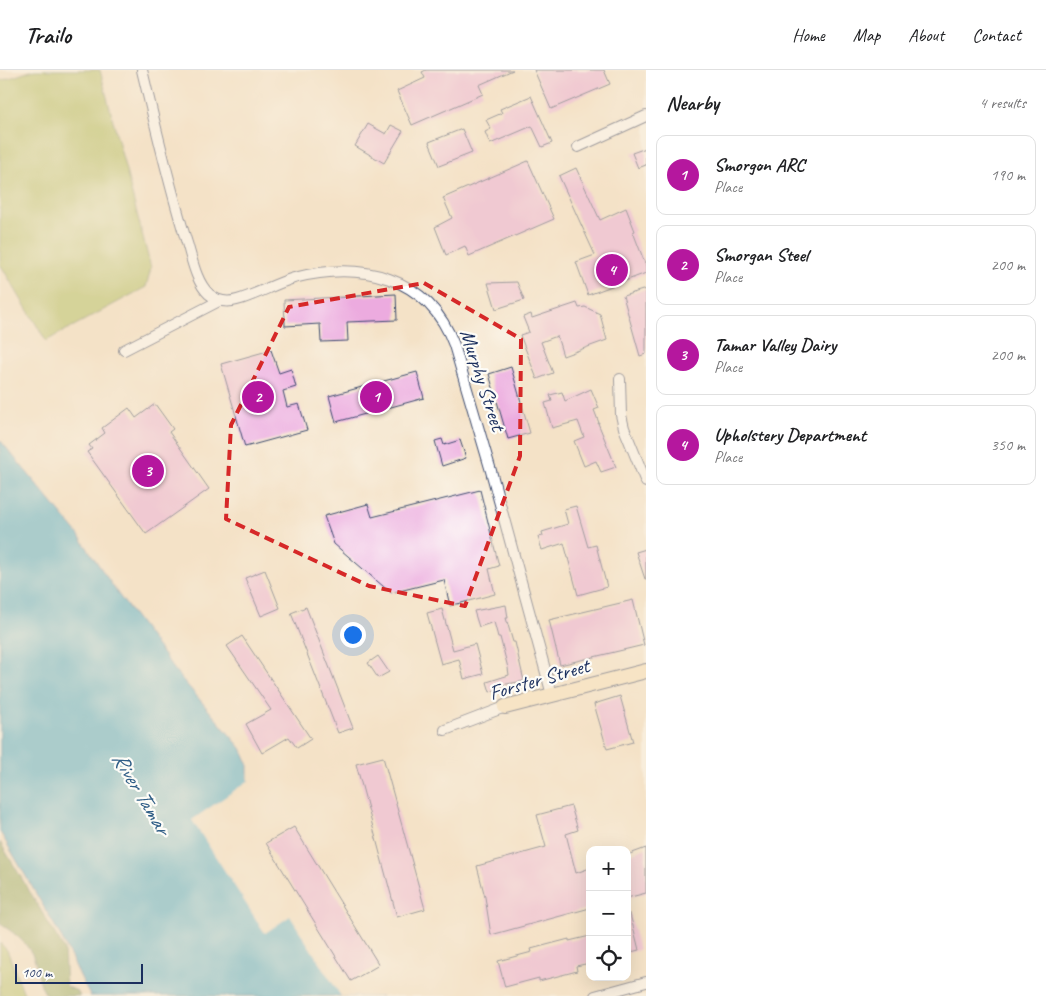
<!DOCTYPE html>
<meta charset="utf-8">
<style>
body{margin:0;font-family:Caveat,sans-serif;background:#f6f6f6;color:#202124}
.controls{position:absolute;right:15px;bottom:15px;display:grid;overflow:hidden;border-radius:10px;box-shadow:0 5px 20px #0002}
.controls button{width:45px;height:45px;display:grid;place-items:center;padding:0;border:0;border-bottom:1px solid #e0e0e0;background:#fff;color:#202124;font:25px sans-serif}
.scale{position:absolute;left:15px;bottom:12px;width:128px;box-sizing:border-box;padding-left:5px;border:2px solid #1b2f5e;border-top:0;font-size:14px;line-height:18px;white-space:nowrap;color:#1b2f5e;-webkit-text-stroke:4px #fdfcf7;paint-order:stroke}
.you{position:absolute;left:352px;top:564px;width:18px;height:18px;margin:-12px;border:4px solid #fff;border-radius:50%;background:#1a73e8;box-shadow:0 0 0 8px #1a73e833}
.badge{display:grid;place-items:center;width:32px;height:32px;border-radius:50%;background:#b5179e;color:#fff;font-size:16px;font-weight:700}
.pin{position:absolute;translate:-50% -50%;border:2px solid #fff;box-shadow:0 1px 5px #0006}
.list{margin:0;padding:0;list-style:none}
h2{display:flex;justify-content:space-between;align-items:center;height:65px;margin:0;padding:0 20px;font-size:21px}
h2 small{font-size:16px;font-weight:400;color:#757577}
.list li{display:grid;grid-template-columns:32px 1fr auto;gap:15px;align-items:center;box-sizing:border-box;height:80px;margin:0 10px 10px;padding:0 10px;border:1px solid #e0e0e0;border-radius:10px}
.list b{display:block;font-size:19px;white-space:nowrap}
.list p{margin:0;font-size:16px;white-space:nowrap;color:#757577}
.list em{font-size:16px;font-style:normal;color:#757577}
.icon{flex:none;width:28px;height:28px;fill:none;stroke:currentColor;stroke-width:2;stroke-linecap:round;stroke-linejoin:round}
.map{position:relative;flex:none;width:646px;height:926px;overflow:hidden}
header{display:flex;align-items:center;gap:30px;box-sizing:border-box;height:70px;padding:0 25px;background:#fff;border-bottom:1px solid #e0e0e0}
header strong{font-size:24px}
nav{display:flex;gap:28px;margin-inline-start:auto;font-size:18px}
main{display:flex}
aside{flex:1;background:#fff}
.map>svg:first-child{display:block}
.green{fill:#b0c062;stroke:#667860}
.forest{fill:#8ca658;stroke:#546a5b}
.water{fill:#53b2d1;stroke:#377098}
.pier{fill:#f4e2c7}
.building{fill:#ecabdf}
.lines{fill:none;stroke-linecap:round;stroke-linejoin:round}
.street-casing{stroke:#3c4a6e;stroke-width:12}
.secondary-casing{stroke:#3c4a6e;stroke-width:16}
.street{stroke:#fff;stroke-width:10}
.secondary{stroke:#fae7c3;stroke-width:14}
.marked{fill:none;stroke:#d62828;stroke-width:4;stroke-dasharray:10 6;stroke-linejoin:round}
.labels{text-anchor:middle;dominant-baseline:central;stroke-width:4.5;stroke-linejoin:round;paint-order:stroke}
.street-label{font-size:21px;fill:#1b2f5e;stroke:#fdfcf7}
.water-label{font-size:22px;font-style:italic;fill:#2f5d86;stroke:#fdfcf7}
</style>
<header>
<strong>Trailo</strong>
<nav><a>Home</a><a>Map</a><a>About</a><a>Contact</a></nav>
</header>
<main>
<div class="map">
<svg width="646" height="926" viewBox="0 0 646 926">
<rect width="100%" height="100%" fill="#fdfcf7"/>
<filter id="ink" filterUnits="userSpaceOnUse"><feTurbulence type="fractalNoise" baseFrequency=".02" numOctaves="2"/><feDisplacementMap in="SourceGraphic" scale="10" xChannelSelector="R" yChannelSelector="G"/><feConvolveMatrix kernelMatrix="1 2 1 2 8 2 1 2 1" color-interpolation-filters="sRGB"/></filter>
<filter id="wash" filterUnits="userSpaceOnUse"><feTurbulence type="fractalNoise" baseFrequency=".0096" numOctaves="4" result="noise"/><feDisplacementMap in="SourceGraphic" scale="20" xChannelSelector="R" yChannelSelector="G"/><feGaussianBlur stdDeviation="1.12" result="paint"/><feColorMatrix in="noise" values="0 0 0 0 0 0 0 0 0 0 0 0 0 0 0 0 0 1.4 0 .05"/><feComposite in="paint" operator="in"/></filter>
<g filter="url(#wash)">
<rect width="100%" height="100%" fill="#f4e2c7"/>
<g class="green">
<polygon points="34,0 100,0 151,198 146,217 46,271 0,194 0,11"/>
<polygon points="0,873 7,880 25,926 0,926"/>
</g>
<path class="forest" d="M 0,772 L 64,879 L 66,916 L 77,921 L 80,926 L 47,926 C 37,914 39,897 32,884 C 25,871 12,861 0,854 Z"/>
<polygon class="water" points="0,370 78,464 118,524 177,603 241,678 248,693 248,709 325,840 382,926 90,926 59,863 0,762"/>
<polygon class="pier" points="251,709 327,839 384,926 341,926 290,846 265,863 192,750"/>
<g id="blocks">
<g class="building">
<polygon points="426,0 513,0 479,15 483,24 412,55 397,21 425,8 422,2"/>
<polygon points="534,0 604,0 610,14 551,39"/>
<polygon points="531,26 552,73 542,77 532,56 490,74 485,62 491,59 486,50 502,43 500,39"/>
<polygon points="368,54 386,64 391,55 403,61 384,93 355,76"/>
<polygon points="462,59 472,83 439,96 429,72"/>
<polygon points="646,78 646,95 638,98 632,83"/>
<polygon points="528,91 554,149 469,186 465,176 446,185 435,157 452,148 443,128"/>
<polygon points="576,98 600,150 626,138 635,161 633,162 646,196 646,203 588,225 576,192 595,185 559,106"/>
<polygon points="517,212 524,230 496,239 488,213"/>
<polygon points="646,219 646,284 640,286 623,226"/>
<polygon points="396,224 397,250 347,252 348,271 321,272 320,254 285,256 284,230"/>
<polygon points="577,233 579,238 585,237 600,244 607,270 563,286 557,266 541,272 553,303 537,309 520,265 529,262 523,247 531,244 532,248"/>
<polygon points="271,280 279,303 291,299 296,317 283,321 287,337 299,334 307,360 245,377 221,294"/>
<polygon points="511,297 530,363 508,369 489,304"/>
<polygon points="417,302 424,328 336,352 329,326"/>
<polygon points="591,319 599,338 594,340 599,353 598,353 616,397 601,402 596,391 584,396 574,371 584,367 578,351 552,358 545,333 552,331 550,325 562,322 565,331"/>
<polygon points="155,334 173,359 169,362 209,419 146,464 87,382 92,379 89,375 105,363 102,358 129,338 136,348"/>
<polygon points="442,369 444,375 460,370 466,388 442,396 435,371"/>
<polygon points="480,420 499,496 489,499 495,524 450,536 444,510 391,523 334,474 324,446 368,434 372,447"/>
<polygon points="576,436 588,477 596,475 607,517 578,525 564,473 542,480 538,467 543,466 542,462 568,454 564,439"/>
<polygon points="646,479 646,509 645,509 636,482"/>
<polygon points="265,500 280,538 261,546 245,508"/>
<polygon points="633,530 644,575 560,595 549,550"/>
<polygon points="506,535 508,548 506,548 513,572 515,572 524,611 501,615 502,618 490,622 487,612 509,605 508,598 500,567 498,567 494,552 479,557 474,541"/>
<polygon points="306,537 353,658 338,663 291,543"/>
<polygon points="442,539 453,580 475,574 483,604 464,609 459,589 441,594 427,543"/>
<polygon points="242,566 311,669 297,678 289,667 262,683 246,654 271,640 227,576"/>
<polygon points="378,586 389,602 378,608 368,593"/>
<polygon points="620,626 633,672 607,679 594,634"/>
<polygon points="383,687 425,839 397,847 356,694"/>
<polygon points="571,736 578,760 566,764 576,803 590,798 590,838 491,865 485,827 477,796 546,777 537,745"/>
<polygon points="294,757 379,895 351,911 266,773"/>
<polygon points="646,778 646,823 627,828 627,785"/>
<polygon points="627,844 630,844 639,880 627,883"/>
<polygon points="590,866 590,893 576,896 577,901 539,911 539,908 505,917 498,891 532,882 531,879 569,869 569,871"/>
</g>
</g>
</g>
<g filter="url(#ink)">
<use href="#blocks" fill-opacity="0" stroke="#3c4a6e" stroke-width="1"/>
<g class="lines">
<defs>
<g id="street">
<path d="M 142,0 C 156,58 169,116 187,173 C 192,189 196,212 209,224 C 217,231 227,233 237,230 C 256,225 274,214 294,208 C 360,191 428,205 454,275 L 491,401 L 552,625"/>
<polyline points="578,77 646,46"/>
<polyline points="124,280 219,231"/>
<polyline points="620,309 621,345 624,358 646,412"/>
<polyline points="445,660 505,637"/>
<polyline points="595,926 646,912"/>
</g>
<polyline id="secondary" points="505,637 646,601"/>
</defs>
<use href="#street" class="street-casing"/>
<use href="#secondary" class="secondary-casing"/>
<use href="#street" class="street"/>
<use href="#secondary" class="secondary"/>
</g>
</g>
<path d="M0 0H646V926H0ZM 424,213 L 521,269 L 520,386 L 465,536 L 369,516 L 226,449 L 231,355 L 289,237 Z" fill="#f4e2c7" fill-opacity=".55" fill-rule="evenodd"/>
<path class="marked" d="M 424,213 L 521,269 L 520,386 L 465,536 L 369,516 L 226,449 L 231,355 L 289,237 Z"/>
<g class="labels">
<g class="street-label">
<text transform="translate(483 310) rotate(72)">Murphy Street</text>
<text transform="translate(539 609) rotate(-16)">Forster Street</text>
</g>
<g class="water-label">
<text transform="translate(141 723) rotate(59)">River Tamar</text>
</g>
</g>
</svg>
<div class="controls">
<button>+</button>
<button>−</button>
<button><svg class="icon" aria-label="locate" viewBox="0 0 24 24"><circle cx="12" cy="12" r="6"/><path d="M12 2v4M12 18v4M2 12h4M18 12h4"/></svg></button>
</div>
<div class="scale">100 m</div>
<div class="you"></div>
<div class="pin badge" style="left:376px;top:327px">1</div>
<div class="pin badge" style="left:258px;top:327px">2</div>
<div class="pin badge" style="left:148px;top:401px">3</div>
<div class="pin badge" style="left:612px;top:200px">4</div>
</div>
<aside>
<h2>Nearby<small>4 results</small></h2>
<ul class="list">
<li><span class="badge">1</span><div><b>Smorgon ARC</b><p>Place</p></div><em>190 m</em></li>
<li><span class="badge">2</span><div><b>Smorgan Steel</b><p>Place</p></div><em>200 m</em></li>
<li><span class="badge">3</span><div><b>Tamar Valley Dairy</b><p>Place</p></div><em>200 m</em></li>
<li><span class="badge">4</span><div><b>Upholstery Department</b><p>Place</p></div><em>350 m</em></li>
</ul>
</aside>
</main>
